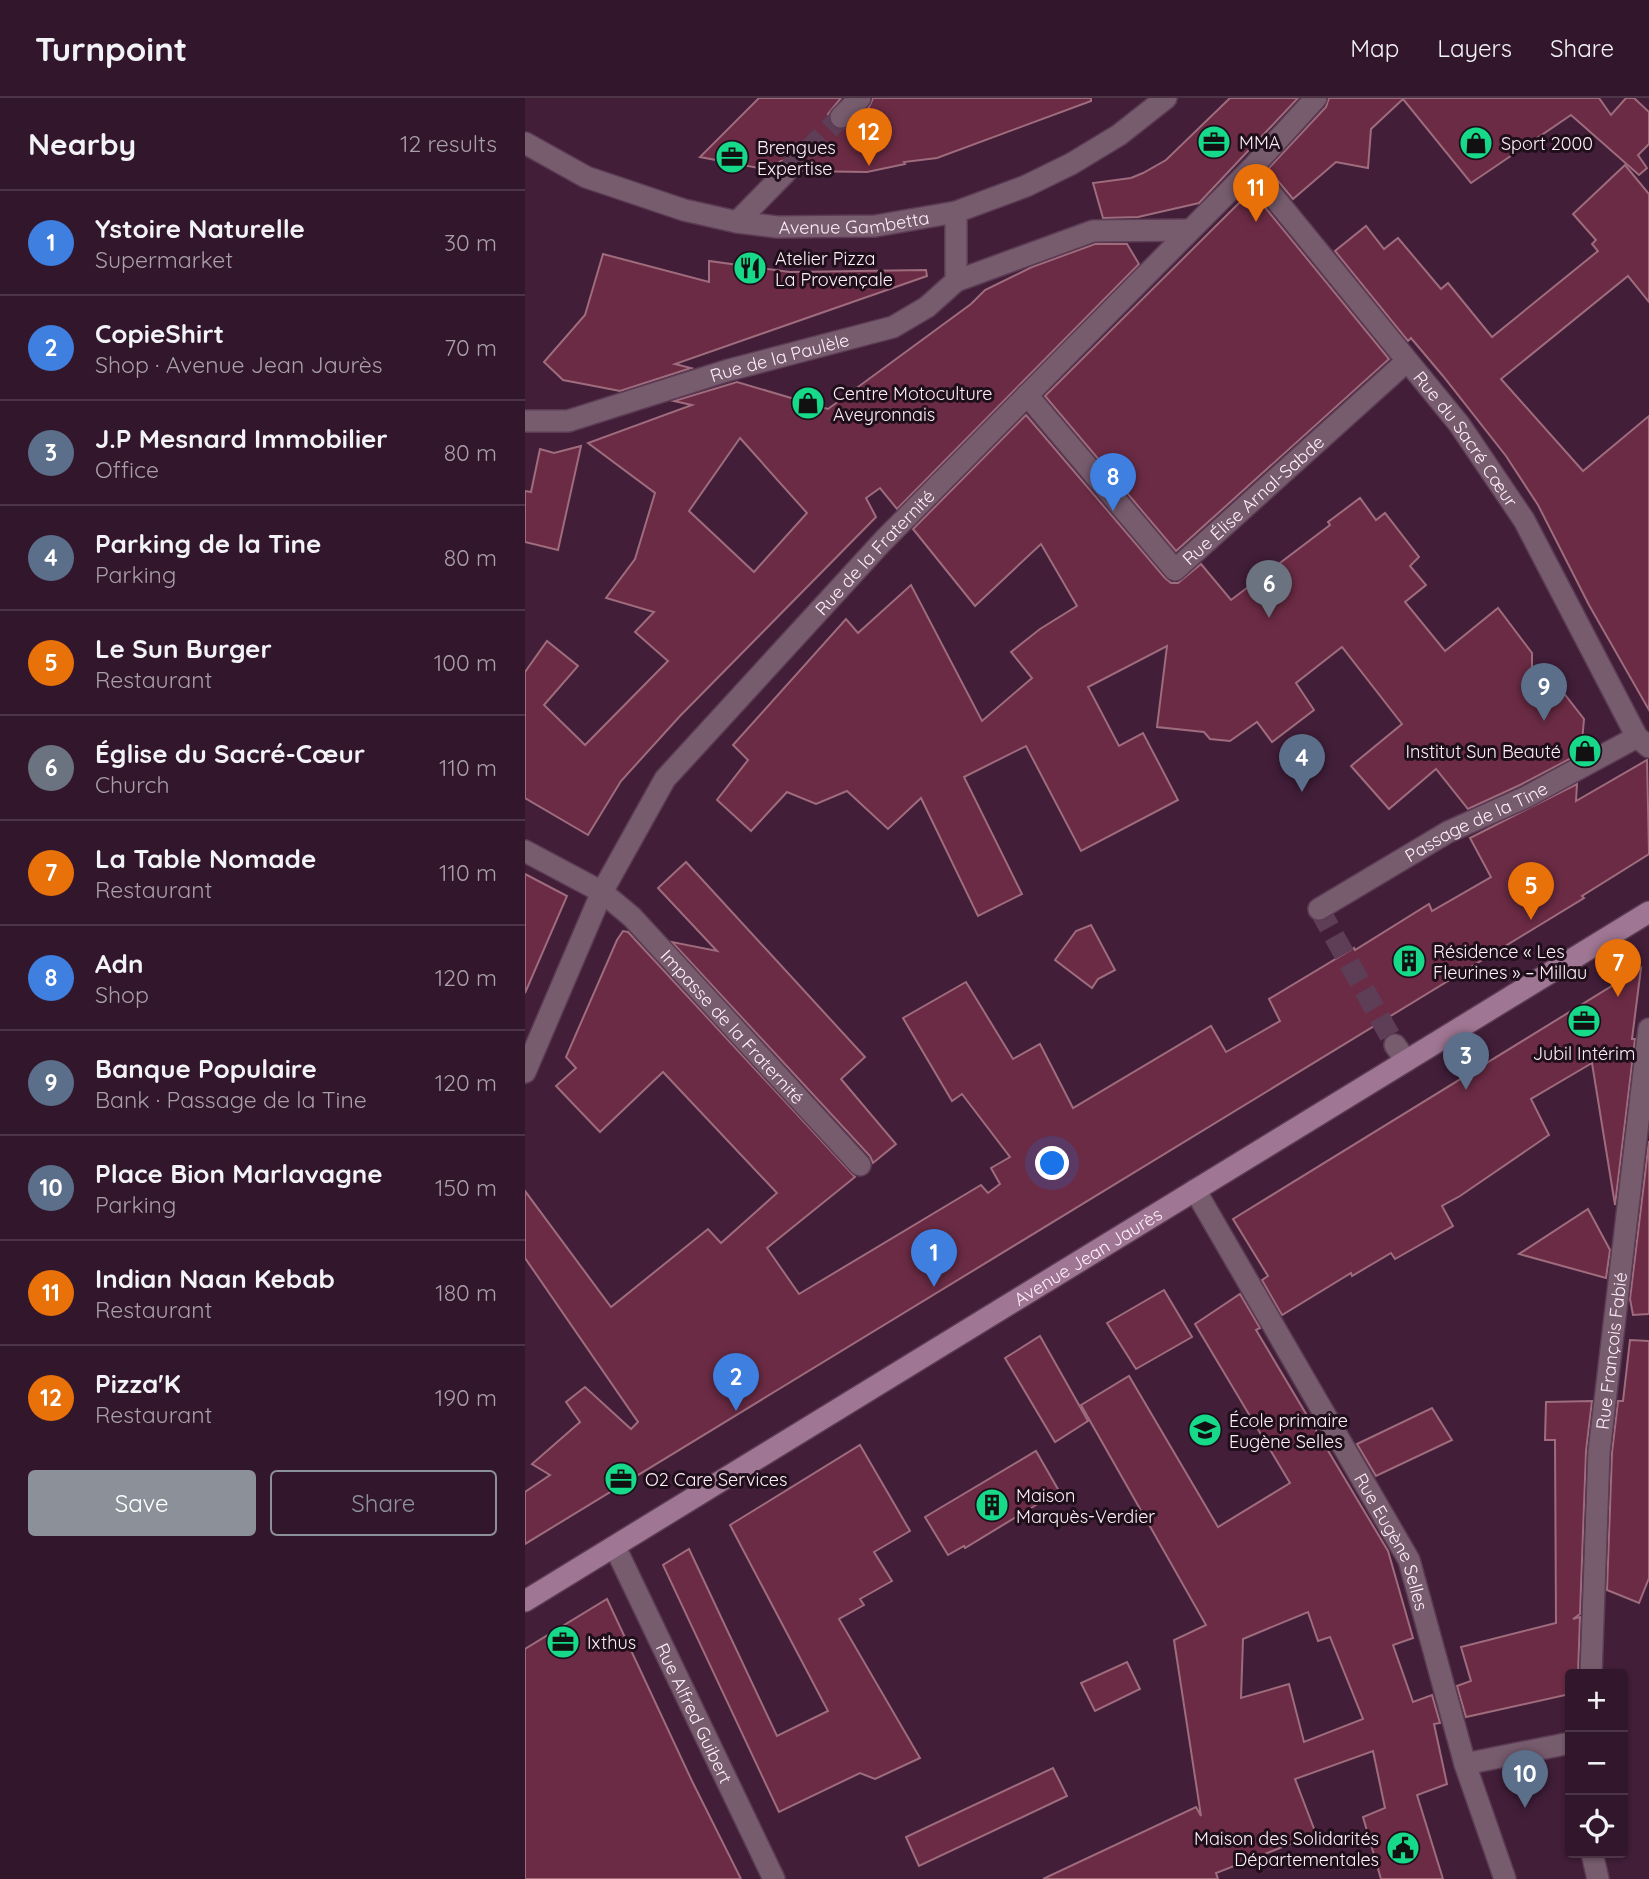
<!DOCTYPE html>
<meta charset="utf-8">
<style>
body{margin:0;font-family:Quicksand,sans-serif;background:#3a1f33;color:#f1f3f6}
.controls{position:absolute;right:21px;bottom:21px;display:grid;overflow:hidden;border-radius:7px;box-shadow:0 2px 5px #0004}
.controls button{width:63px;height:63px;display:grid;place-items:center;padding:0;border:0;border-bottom:2px solid #4d3547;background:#32162b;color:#f1f3f6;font:35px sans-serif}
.you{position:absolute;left:528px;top:1066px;width:24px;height:24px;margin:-18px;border:5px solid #fff;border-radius:50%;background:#1a73e8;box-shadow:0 0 0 10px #1a73e833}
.badge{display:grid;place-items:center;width:46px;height:46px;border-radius:50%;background:#8c9099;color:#fff;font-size:23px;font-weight:700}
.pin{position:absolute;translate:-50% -58px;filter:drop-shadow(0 2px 4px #0008)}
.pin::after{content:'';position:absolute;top:37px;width:24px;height:21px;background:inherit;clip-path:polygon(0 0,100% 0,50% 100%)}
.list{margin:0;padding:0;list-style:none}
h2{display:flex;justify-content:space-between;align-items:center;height:91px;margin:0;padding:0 28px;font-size:30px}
h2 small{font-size:23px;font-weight:400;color:#a89fa9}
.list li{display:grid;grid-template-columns:46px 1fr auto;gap:21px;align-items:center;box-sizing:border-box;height:105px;padding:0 28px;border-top:2px solid #4d3547}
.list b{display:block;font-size:26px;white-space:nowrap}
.list p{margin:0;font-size:23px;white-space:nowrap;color:#a89fa9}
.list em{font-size:23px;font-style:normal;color:#a89fa9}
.actions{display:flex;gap:14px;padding:21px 28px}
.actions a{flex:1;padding:16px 0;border:2px solid #8c9099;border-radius:7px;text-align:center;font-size:24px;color:#8c9099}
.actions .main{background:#8c9099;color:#fff}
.icon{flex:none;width:38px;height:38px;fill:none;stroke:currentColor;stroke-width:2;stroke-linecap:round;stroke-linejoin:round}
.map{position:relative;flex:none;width:1124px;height:1781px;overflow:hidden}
header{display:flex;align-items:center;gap:42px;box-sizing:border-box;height:98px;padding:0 35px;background:#32162b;border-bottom:2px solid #4d3547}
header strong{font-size:33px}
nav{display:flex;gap:38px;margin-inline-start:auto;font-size:24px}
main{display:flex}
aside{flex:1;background:#32162b}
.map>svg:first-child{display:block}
.building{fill:#6b2b44;stroke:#9e6c7c;stroke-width:2;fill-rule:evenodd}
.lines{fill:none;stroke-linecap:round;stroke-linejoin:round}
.street-tunnel{stroke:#5e3d56;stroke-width:21;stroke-dasharray:21 10;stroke-linecap:butt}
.street-casing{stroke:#5c3b54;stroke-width:24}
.secondary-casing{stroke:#5c3b54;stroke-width:24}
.street{stroke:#775c6e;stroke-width:21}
.secondary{stroke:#9f7693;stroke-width:21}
.labels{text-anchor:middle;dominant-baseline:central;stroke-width:6;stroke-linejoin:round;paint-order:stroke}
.poi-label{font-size:18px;fill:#feeff9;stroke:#1f0f1b;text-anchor:start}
.street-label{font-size:18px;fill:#feeff9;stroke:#1f0f1b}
</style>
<header>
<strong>Turnpoint</strong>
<nav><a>Map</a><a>Layers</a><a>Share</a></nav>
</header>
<main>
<aside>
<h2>Nearby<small>12 results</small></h2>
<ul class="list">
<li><span class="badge" style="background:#3f7fe0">1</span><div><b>Ystoire Naturelle</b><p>Supermarket</p></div><em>30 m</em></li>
<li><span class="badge" style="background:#3f7fe0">2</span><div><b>CopieShirt</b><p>Shop · Avenue Jean Jaurès</p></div><em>70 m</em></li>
<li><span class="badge" style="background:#5c6f8a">3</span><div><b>J.P Mesnard Immobilier</b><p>Office</p></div><em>80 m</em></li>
<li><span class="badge" style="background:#5c6f8a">4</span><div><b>Parking de la Tine</b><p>Parking</p></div><em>80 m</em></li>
<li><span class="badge" style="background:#e8710a">5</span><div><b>Le Sun Burger</b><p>Restaurant</p></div><em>100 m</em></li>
<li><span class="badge" style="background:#6b7280">6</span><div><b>Église du Sacré-Cœur</b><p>Church</p></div><em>110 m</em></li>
<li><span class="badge" style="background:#e8710a">7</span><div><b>La Table Nomade</b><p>Restaurant</p></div><em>110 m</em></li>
<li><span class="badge" style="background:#3f7fe0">8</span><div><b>Adn</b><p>Shop</p></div><em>120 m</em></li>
<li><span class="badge" style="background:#5c6f8a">9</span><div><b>Banque Populaire</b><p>Bank · Passage de la Tine</p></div><em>120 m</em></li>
<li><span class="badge" style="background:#5c6f8a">10</span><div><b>Place Bion Marlavagne</b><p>Parking</p></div><em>150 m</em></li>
<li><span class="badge" style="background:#e8710a">11</span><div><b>Indian Naan Kebab</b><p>Restaurant</p></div><em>180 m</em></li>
<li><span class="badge" style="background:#e8710a">12</span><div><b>Pizza'K</b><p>Restaurant</p></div><em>190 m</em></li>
</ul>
<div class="actions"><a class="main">Save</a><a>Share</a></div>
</aside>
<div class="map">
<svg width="1124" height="1781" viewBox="0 0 1124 1781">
<rect width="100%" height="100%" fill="#421e39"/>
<g class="building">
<polygon points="234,0 316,0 303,16 306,28 313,32 325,28 344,9 348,0 566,0 566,3 412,60 379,64 380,66 342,74 273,73 270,66 263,62 256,63 244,72 175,59"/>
<polygon points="705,0 773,0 674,105 613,119 578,120 568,85 606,80 618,75 641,62"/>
<polygon points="804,0 1074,0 1086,17 1101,0 1109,0 1124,14 1124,46 1113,57 1122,70 1114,77 1046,17 946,85 878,1 846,31 843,70 811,64 768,101 743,71 801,9"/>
<polygon points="1100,67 1124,96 1124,204 1103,178 976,281 1058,373 1124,318 1124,612 1064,507 1013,407 981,358 918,278 886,240 883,243 810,153 841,128 859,151 873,140 916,191 923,185 967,239 1073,153 1067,146 1071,142 1048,116"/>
<polygon points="725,91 864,261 651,453 520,298 726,93 722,94"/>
<path d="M 570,146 L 602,146 L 614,166 L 372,411 L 355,390 L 341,400 L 351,419 L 155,618 L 96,683 L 63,737 L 0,700 L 0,574 L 22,543 L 53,568 L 19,607 L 60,647 L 143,563 L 110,534 L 129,514 L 81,500 L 110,461 L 130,395 L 63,345 L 167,307 L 149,303 L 212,284 L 303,311 L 446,206 L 460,192 L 507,169 ZM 215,340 L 282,415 L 229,474 L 164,413 Z"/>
<polygon points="78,156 184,184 184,163 265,174 401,172 402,178 150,266 166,270 95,293 38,282 19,264 60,217"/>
<polygon points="501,317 640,480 646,485 653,485 676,466 706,502 805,427 803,424 835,400 851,422 860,415 894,459 885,468 901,487 880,504 920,553 973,510 1007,555 1007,586 1037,593 1059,621 1056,655 995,687 943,711 911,671 864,711 826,668 877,626 817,549 771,585 789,612 747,644 732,624 705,643 685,641 679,634 632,629 642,548 563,589 594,648 618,635 653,702 556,753 501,648 439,679 497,796 453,818 396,700 363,731 322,693 291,706 262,694 226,733 192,702 223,662 208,647 321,521 333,535 386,487 457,623 507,580 486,554 515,531 552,508 516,446 450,508 388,431"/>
<polygon points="56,348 33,452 0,444 0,393 6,394 15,351 29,355"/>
<polygon points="1122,662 1124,756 1057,798 1059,800 0,1446 0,1394 25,1377 7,1366 55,1324 41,1304 60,1289 106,1331 113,1324 0,1160 0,1093 86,1209 183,1131 196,1145 252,1095 138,974 75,1034 31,988 51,970 41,959 92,842 98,833 103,834 330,1079 242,1150 274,1196 456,1087 463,1095 475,1086 466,1070 485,1059 437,996 427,1003 378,920 441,884 488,961 515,946 548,1010 686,928 701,954 755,923 744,901 829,850 830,852 904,806 907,813 966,779 945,740 1052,686 1051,703"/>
<polygon points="161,764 340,959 316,981 371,1046 348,1065 345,1058 147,844 192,853 133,790"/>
<polygon points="0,776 42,798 0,895"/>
<polygon points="566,827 590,872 573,881 567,890 530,862 551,833"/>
<polygon points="1116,870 1107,941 1110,941 1090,1107 1067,965 1006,1001 1024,1037 935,1098 917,1108 928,1128 870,1161 866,1155 827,1178 826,1175 757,1217 737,1182 743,1178 708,1121"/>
<polygon points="1124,1043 1124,1216 1108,1217 1105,1201"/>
<polygon points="1063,1111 1085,1152 1081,1180 994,1156"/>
<polygon points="639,1192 667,1239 611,1271 582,1225"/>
<path d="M 715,1196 L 735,1230 L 731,1232 L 863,1453 L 888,1540 L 868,1547 L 888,1604 L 907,1597 L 915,1625 L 909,1626 L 922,1686 L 892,1697 L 918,1781 L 856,1781 L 838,1719 L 860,1710 L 848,1653 L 770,1681 L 791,1736 L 691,1775 L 693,1781 L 518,1781 L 671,1709 L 676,1718 L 649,1542 L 681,1527 L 556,1307 L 604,1278 L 693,1429 L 765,1385 L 670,1226 ZM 783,1514 L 793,1543 L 805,1539 L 838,1621 L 779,1644 L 764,1586 L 716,1600 L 718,1541 Z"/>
<polygon points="515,1238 563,1323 530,1344 480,1260"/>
<polygon points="1105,1242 1124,1243 1124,1480 1114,1505 1082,1492 1087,1355 1093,1303 1098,1303"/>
<polygon points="1067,1303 1061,1353 1055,1516 1048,1521 1055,1519 1053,1576 1045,1576 1045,1596 941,1619 932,1588 946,1583 936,1549 1031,1525 1030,1342 1020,1342 1021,1304"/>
<polygon points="907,1310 927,1342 851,1378 832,1346"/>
<polygon points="335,1347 385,1433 349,1454 367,1483 335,1501 339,1507 314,1521 395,1660 350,1681 335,1675 254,1714 138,1467 164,1451 252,1638 303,1613 205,1427"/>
<polygon points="511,1353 534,1393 440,1450 439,1448 423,1457 400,1419"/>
<polygon points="82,1501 167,1683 216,1781 0,1781 0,1551"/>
<polygon points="602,1564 615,1591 570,1613 556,1585"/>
<polygon points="528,1670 542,1698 394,1768 381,1739"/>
</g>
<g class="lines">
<g class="street-tunnel">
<polyline points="260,75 316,19"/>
<polyline points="794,811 870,947"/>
</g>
<defs>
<g id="street">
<polyline points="316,19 335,0"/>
<path id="s1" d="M 0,45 L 61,79 L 159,112 L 212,124 L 252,129 L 350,128 L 431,114 L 501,88 L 546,66 L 594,37 L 641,0"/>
<path id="s2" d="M 726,71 L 934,326 L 999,422 L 1112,639 L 1124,649"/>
<polyline points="212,124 260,75"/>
<polyline points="431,183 568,133 665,132"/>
<path id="s3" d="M 502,297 L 650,472 L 882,263"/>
<path id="s4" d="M 0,323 L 43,323 L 204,272 L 368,229 L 402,209 L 431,183 L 431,114"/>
<path id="s5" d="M 0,753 L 77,794 L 107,819 L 335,1067"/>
<path id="s6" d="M 794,811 L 923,734 L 1001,699 L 1112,639"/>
<polyline points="870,947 881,963"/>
<path id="s7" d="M 0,974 L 77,794 L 140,681 L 358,443 L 726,71 L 791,0"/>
<path id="s8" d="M 670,1092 L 884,1462 L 940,1666 L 980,1781"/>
<path id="s9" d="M 90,1449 L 249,1781"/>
<path id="s10" d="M 1066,1576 L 1074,1354 L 1124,931"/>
<polyline points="940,1666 1045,1645"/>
<polyline points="1067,1755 1073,1781"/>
</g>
<g id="secondary">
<path id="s11" d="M 0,1503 L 1124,814"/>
</g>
</defs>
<use href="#street" class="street-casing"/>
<use href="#secondary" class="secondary-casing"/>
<use href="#street" class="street"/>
<use href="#secondary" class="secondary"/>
</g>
<defs>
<symbol id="office-disc" viewBox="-11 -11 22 22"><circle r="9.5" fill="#16d989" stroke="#1f0f1b"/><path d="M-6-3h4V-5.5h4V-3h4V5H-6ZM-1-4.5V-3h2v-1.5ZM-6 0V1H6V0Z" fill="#111"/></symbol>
<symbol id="shop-disc" viewBox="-11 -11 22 22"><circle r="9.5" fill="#16d989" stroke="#1f0f1b"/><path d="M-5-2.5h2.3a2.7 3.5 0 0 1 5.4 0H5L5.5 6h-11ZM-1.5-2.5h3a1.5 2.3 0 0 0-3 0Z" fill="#111"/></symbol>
<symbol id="restaurant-disc" viewBox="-11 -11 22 22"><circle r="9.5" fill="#16d989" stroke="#1f0f1b"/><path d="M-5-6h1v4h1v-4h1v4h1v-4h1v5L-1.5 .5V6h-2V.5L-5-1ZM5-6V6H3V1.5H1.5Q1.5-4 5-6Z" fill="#111"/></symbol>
<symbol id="building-disc" viewBox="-11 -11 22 22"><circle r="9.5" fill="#16d989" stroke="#1f0f1b"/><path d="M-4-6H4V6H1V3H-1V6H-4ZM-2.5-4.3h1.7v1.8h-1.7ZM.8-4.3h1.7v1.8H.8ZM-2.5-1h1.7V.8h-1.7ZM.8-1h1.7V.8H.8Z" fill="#111"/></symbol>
<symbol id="school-disc" viewBox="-11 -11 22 22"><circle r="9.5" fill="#16d989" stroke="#1f0f1b"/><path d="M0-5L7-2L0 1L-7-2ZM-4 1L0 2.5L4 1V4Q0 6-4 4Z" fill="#111"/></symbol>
<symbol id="civic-disc" viewBox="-11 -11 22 22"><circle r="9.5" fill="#16d989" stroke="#1f0f1b"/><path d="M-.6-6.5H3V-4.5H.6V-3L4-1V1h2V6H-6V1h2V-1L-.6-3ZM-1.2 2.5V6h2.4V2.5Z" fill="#111"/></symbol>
</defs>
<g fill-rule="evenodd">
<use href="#office-disc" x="670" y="25" width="38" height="38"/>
<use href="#shop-disc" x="932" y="26" width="38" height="38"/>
<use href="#office-disc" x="188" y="40" width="38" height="38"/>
<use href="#restaurant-disc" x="206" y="151" width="38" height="38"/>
<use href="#shop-disc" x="264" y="286" width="38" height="38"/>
<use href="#shop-disc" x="1041" y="634" width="38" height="38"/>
<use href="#building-disc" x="865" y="844" width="38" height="38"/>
<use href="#office-disc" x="1040" y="904" width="38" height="38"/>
<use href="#school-disc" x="661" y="1313" width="38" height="38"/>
<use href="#office-disc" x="77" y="1362" width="38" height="38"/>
<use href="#building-disc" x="448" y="1388" width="38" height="38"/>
<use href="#office-disc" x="19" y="1525" width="38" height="38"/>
<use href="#civic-disc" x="859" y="1731" width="38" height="38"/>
</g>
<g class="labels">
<g class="poi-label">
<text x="714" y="44">MMA</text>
<text x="976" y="45">Sport 2000</text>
<text x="232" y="49">Brengues<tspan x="232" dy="21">Expertise</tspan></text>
<text x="250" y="160">Atelier Pizza<tspan x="250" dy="21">La Provençale</tspan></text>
<text x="308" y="295">Centre Motoculture<tspan x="308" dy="21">Aveyronnais</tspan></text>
<text x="1036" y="653" text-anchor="end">Institut Sun Beauté</text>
<text x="908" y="853">Résidence « Les<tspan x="908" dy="21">Fleurines » – Millau</tspan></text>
<text x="1059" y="955" text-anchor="middle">Jubil Intérim</text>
<text x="704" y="1322">École primaire<tspan x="704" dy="21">Eugène Selles</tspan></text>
<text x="120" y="1381">O2 Care Services</text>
<text x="491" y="1397">Maison<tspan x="491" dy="21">Marquès-Verdier</tspan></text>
<text x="62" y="1544">Ixthus</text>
<text x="854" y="1740" text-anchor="end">Maison des Solidarités<tspan x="854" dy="21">Départementales</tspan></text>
</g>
<g class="street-label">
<text stroke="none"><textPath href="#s1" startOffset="345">Avenue Gambetta</textPath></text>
<text stroke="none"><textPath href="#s4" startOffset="264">Rue de la Paulèle</textPath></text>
<text stroke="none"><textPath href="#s2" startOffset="345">Rue du Sacré Cœur</textPath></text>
<text stroke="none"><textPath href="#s3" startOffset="334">Rue Élise Arnal-Sabde</textPath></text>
<text stroke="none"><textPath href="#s7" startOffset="634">Rue de la Fraternité</textPath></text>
<text stroke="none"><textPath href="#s6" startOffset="180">Passage de la Tine</textPath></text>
<text stroke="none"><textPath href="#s5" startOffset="275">Impasse de la Fraternité</textPath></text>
<text stroke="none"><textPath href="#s11" startOffset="660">Avenue Jean Jaurès</textPath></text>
<text stroke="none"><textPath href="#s10" startOffset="324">Rue François Fabié</textPath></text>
<text stroke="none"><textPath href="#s8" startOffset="404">Rue Eugène Selles</textPath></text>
<text stroke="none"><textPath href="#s9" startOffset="184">Rue Alfred Guibert</textPath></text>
</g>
</g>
</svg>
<div class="controls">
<button>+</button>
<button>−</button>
<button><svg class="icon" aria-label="locate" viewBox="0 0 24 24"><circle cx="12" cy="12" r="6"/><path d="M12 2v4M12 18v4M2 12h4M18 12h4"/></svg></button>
</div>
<div class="you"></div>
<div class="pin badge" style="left:409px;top:1189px;background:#3f7fe0">1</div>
<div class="pin badge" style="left:211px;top:1313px;background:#3f7fe0">2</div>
<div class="pin badge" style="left:941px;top:992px;background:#5c6f8a">3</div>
<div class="pin badge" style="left:777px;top:694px;background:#5c6f8a">4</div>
<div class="pin badge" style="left:1006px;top:822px;background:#e8710a">5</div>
<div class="pin badge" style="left:744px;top:520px;background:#6b7280">6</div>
<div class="pin badge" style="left:1093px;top:899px;background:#e8710a">7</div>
<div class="pin badge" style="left:588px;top:413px;background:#3f7fe0">8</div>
<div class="pin badge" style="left:1019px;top:623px;background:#5c6f8a">9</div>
<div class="pin badge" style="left:1000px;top:1710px;background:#5c6f8a">10</div>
<div class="pin badge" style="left:731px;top:124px;background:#e8710a">11</div>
<div class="pin badge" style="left:344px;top:68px;background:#e8710a">12</div>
</div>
</main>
